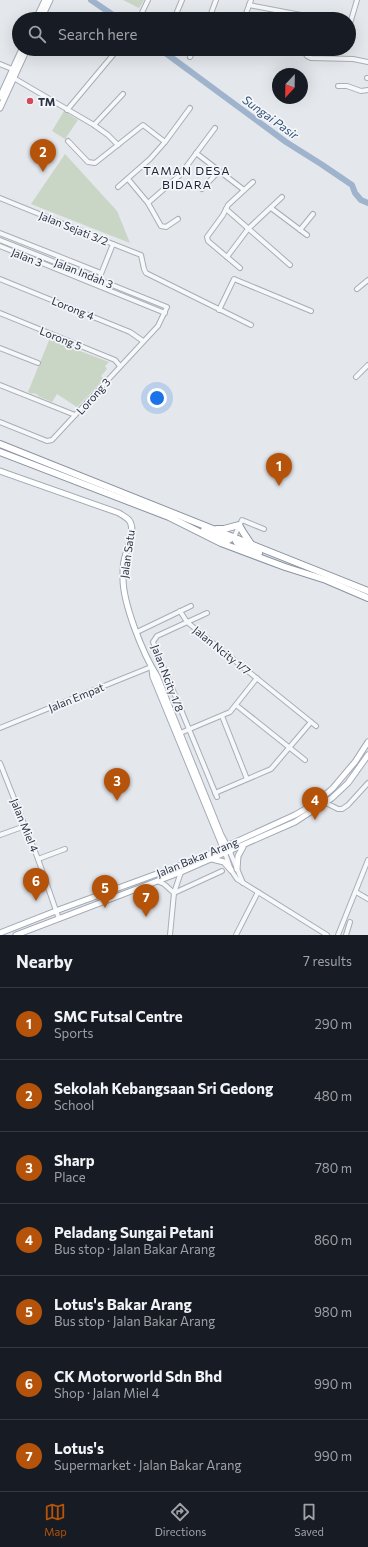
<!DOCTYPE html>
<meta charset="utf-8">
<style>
body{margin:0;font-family:Commissioner,sans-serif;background:#242831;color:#f1f3f6}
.compass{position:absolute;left:272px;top:68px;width:36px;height:36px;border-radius:50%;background:#171b24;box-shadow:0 4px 16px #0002;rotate:202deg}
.you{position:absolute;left:157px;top:398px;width:14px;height:14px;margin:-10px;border:3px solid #fff;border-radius:50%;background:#1a73e8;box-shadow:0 0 0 6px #1a73e833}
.badge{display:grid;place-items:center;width:26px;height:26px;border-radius:50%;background:#b45309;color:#fff;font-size:13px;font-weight:700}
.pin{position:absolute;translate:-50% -33px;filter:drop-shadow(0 1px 2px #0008)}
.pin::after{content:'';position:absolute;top:21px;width:14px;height:12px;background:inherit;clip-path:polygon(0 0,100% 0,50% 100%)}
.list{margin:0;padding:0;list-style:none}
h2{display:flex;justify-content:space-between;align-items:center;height:52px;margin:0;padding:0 16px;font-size:17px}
h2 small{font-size:13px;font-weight:400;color:#9ea1a6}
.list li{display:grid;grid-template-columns:26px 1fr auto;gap:12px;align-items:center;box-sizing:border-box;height:72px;padding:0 16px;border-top:1px solid #363941}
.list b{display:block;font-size:15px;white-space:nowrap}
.list p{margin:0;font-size:13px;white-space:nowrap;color:#9ea1a6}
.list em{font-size:13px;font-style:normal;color:#9ea1a6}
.icon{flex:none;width:22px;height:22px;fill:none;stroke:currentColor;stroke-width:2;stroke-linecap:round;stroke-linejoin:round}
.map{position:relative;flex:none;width:368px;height:935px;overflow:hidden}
.search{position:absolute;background:#171b24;box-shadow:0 4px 16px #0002;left:12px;right:12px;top:12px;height:44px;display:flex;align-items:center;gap:10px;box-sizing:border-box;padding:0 14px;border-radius:22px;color:#9ea1a6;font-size:15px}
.sheet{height:556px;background:#171b24}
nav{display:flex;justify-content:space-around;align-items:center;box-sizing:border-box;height:56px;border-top:1px solid #363941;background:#171b24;font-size:11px;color:#9ea1a6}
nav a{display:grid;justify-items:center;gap:2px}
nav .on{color:#b45309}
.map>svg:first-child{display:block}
.green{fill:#c9d6c5}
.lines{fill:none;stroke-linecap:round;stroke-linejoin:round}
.river{stroke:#9fb4cc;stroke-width:6}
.minor-casing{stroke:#a9aeb7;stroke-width:6}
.major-casing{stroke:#a3abb8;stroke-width:7}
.highway-casing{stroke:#8b94a3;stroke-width:8}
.minor{stroke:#f7f8fa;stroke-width:4}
.major{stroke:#fff;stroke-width:5}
.highway{stroke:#fff;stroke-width:6}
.poi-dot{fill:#d1495b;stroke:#f4f6f9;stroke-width:1.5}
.labels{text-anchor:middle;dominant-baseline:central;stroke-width:3.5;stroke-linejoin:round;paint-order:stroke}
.poi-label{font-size:11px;font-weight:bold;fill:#2b3445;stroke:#f4f6f9;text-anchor:start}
.street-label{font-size:11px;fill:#2b3445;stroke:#f4f6f9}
.water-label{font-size:12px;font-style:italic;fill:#34527a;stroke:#f4f6f9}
.neighbourhood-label{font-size:12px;letter-spacing:1px;fill:#1d2536;stroke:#f4f6f9}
</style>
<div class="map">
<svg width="368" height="935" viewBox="0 0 368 935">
<rect width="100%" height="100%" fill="#e4e7ec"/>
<g class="green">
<polygon points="123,0 144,0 139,8"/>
<polygon points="64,111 78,120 65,139 52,131"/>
<polygon points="65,154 117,211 130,243 31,204"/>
<polygon points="50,338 67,346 66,348 70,350 72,348 109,362 105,366 107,369 101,376 104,379 77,407 57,394 52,402 38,396 38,395 33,393 32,394 28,392"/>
</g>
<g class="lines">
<g class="river">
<polyline points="91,0 119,19"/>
<polyline points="160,49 286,142 321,164 352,185 355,193 361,200 368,203"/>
</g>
<defs>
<g id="minor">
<polyline points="249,5 322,19"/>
<polyline points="139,19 148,0"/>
<polyline points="174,19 182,0"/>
<polyline points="209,19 216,0"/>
<polyline points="244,19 251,0"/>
<polyline points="349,27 357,0"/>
<polyline points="302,49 307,56 311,58 353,59 368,62"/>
<polyline points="190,57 194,49"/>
<polyline points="0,64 12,69"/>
<polyline points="12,77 94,125 108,135 118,145"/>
<polyline points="367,78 368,78"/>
<polyline points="338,86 347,86 361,91 368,90"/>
<polyline points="67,110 118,49"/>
<polyline points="94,125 123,94"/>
<polyline points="68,141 88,162 95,163 143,125 165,142 190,108"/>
<polyline points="196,153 244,190"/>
<polyline points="128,179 148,203 161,226 166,227 178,219"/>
<polyline points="118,187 150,159 165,142"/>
<polyline points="202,189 219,171"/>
<polyline points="0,198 113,244 99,279"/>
<polyline points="148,203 180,175 215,128"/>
<polyline points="271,208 307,235"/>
<polyline points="226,209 290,265"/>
<polyline points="300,230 313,214"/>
<polyline points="0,233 101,273"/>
<polyline points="0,240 167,307 158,326 52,440 47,441 0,422"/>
<polyline points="113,244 141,255 144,269 146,273 251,325"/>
<polyline points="0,246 165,313"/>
<polyline points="227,257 248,229 282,197"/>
<polyline points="240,268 208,241 207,237 223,215 228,205 253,182"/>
<polyline points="0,279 130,332 143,341"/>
<polyline points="357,289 368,280"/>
<polyline points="219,310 234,279 311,311"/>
<polyline points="0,313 115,360 120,366"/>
<polyline points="0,348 38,363"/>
<polyline points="356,377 368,365"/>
<polyline points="0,385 75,415"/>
<polyline points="234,537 242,520 264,529"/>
<polyline points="180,611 187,622 316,726"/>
<polyline points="207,613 157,636 153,642 217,797"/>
<polyline points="137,632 191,606"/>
<polyline points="236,705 305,760"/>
<polyline points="222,716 247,779"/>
<polyline points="0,728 151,667"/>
<polyline points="178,734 230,712 257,678"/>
<polyline points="0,763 38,859 59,919"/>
<polyline points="215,793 271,769 311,722"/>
<polyline points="326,803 338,809 342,809 348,805 368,783"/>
<polyline points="0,835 25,826"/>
<polyline points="230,852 243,883"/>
<polyline points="225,853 231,870 237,879 327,935"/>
<polyline points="38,859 65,849"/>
<polyline points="157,881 164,884 174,893"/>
<polyline points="356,892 368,899"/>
<polyline points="174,893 222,871"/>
<polyline points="170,935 174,893 181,872"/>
<polyline points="236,935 258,892"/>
<polyline points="338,935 368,860"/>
<polyline points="346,935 350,922"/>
</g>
<g id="major">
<polyline points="36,19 45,0"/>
<polyline points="41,19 50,0"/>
<polyline points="0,97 22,49"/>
<polyline points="0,108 27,49"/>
<path d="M 0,471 L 119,513 C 122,515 126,517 129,520 C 137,531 126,549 124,561 C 123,566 123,571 123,576 C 122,602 143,654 157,676 L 221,835 L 230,852"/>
<polyline points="152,670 153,677 224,850"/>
<polyline points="212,859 224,862 231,870"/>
<polyline points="237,869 238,856 243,847"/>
<polyline points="0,933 61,909 203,857 295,815 316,803 333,788 355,762 368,742"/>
<polyline points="16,935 181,872 295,822 332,798 348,783 368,755"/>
</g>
<g id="highway">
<polyline points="0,444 368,591"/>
<polyline points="0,452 169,517 221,543 285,567 326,580 368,598"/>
<polyline points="217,529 224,529 239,525 243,532 251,544"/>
<polyline points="204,530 228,540 234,537"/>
<polyline points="234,537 237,543 259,553"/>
</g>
</defs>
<use href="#minor" class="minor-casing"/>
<use href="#major" class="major-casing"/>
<use href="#highway" class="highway-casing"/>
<use href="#minor" class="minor"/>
<use href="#major" class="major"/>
<use href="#highway" class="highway"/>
</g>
<circle class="poi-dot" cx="30" cy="101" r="4"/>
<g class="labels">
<g class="poi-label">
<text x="38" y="101">TM</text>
</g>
<g class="street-label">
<text transform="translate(74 228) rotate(22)">Jalan Sejati 3/2</text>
<text transform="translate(27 257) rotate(22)">Jalan 3</text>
<text transform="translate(84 273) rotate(22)">Jalan Indah 3</text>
<text transform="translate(73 308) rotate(22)">Lorong 4</text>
<text transform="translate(61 338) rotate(22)">Lorong 5</text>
<text transform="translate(93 396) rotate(-48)">Lorong 3</text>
<text transform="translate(127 554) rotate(-82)">Jalan Satu</text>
<text transform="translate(222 650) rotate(39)">Jalan Ncity 1/7</text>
<text transform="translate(168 678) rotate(69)">Jalan Ncity 1/8</text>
<text transform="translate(76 697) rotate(-22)">Jalan Empat</text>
<text transform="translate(25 825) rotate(68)">Jalan Miel 4</text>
<text transform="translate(197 857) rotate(-22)">Jalan Bakar Arang</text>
</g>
<g class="water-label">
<text transform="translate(271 117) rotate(36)">Sungai Pasir</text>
</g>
<g class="neighbourhood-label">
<text x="187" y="170">TAMAN DESA<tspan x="187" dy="14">BIDARA</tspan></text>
</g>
</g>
</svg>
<svg class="compass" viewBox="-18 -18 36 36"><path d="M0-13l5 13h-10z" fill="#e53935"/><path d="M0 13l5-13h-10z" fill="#9ea1a6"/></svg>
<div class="you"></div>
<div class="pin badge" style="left:279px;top:486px">1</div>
<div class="pin badge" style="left:43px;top:172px">2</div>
<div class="pin badge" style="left:117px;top:801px">3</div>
<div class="pin badge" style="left:315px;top:820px">4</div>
<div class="pin badge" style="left:105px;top:908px">5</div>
<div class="pin badge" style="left:36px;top:901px">6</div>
<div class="pin badge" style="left:146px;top:917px">7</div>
<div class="search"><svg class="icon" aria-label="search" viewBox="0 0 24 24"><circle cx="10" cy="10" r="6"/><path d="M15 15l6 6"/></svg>Search here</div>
</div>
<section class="sheet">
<h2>Nearby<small>7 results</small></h2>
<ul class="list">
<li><span class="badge">1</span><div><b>SMC Futsal Centre</b><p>Sports</p></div><em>290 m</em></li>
<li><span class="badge">2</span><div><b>Sekolah Kebangsaan Sri Gedong</b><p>School</p></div><em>480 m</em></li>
<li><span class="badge">3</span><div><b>Sharp</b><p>Place</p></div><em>780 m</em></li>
<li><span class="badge">4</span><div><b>Peladang Sungai Petani</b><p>Bus stop · Jalan Bakar Arang</p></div><em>860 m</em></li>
<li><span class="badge">5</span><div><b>Lotus's Bakar Arang</b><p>Bus stop · Jalan Bakar Arang</p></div><em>980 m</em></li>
<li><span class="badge">6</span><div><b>CK Motorworld Sdn Bhd</b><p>Shop · Jalan Miel 4</p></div><em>990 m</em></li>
<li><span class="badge">7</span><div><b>Lotus's</b><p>Supermarket · Jalan Bakar Arang</p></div><em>990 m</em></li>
</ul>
</section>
<nav>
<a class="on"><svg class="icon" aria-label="map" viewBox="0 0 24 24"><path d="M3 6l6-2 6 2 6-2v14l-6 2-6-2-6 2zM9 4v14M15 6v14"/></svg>Map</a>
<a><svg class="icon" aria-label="directions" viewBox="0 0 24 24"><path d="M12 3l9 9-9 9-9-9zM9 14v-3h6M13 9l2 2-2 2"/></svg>Directions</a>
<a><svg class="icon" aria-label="saved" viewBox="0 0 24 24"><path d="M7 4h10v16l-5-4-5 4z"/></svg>Saved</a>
</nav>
